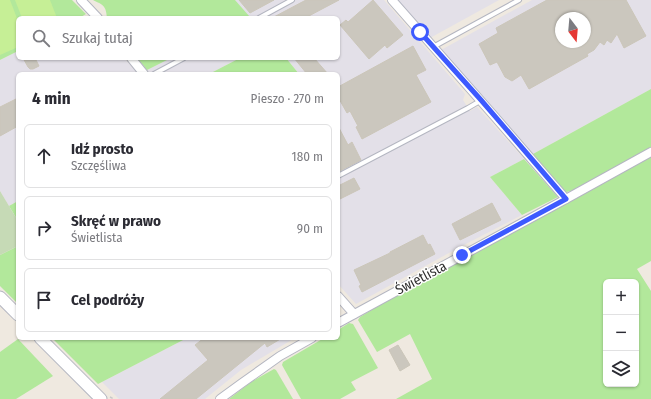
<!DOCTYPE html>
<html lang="pl">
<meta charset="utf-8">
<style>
body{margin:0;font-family:"Fira Sans Condensed",sans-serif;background:#f2f2f3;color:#2b2b33}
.controls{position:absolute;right:12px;bottom:12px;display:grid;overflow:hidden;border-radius:6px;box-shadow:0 1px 3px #0004}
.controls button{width:36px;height:36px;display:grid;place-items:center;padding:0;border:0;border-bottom:1px solid #e1e1e2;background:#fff;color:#2b2b33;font:20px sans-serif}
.compass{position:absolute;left:555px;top:12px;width:36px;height:36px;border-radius:50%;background:#fff;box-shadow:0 1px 3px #0004;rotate:164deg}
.stop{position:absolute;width:12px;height:12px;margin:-9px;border:3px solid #3d5aff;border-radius:50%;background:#fff}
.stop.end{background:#3d5aff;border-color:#fff;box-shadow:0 1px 4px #0008}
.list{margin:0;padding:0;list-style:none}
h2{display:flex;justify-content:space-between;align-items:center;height:52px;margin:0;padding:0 16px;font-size:17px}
h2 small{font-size:13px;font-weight:400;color:#7c7c81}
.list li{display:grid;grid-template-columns:26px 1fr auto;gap:12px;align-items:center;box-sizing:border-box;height:64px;margin:0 8px 8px;padding:0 8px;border:1px solid #e1e1e2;border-radius:6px}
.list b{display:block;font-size:15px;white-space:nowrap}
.list p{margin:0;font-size:13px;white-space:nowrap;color:#7c7c81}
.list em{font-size:13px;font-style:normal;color:#7c7c81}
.icon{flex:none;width:22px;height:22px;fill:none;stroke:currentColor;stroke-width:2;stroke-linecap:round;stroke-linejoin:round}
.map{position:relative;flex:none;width:651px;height:399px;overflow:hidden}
.search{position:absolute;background:#fff;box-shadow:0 1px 3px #0004;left:16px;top:16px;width:324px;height:44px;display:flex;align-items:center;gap:10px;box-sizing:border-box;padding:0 14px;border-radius:6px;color:#7c7c81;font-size:15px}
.panel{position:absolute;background:#fff;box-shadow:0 1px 3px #0004;left:16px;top:72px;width:324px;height:268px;border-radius:6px}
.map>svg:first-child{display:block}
.industrial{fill:#e3e0e8;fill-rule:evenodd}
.green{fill:#b2e89b;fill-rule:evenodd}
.cemetery{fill:#c6dab6}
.pitch{fill:#c6ef96}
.building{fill:#cbc7be;stroke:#cbc6b9;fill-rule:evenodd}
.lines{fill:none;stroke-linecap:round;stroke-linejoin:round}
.lane-casing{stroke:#b4b6c1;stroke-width:6}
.street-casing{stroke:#b4b6c1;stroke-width:10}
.secondary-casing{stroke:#b4b6c1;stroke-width:13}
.path{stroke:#c9c9c9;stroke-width:1.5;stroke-dasharray:3 2;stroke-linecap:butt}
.lane{stroke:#fff;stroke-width:4}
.street{stroke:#fff;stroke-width:8}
.secondary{stroke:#fff;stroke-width:11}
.route{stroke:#3d5aff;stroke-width:5}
.labels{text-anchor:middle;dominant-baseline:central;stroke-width:3;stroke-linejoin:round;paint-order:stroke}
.street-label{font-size:14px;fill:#2e2e2e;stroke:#fff}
</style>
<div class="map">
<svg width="651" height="399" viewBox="0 0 651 399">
<rect width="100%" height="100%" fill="#efe9e0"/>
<g class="industrial">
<polygon points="235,0 384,0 465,94 463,100 470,111 477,107 524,159 490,177 522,215 458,248 356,304 338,284 338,74 299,74 286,58 338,58 338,18 249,18 250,17"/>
<polygon points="397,0 499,0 430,38"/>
<path d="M 532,0 L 651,0 L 651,89 L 533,154 L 441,50 ZM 561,18 L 585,18 L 585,42 L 561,42 Z"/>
<polygon points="18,51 18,58 124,58 138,74 18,74 18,201 9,206 0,191 0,60"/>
<polygon points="171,58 240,58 209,74 150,74 147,70"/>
<polygon points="187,338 295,338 241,370 205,399 119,399 102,382"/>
</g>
<g class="green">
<polygon points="0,0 72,0 86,14 79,18 18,18 18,51 0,60"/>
<path d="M 93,0 L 235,0 L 250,17 L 107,18 C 106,5 103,5 93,0 Z"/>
<polygon points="137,58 171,58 147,70"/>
<polygon points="240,58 286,58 299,74 209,74"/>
<polygon points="651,89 651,147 577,189 567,192 564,191 533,154"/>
<path d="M 651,156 L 651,261 L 637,269 L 651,291 L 651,399 L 396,399 L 432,379 L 410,334 L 377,352 L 358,320 L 360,317 L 393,297 ZM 606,282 L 636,282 L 636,384 L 606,384 Z"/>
<polygon points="524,159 558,197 522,215 490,177"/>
<polygon points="18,201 18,221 9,206"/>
<polygon points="18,246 18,304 0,286 0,255"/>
<polygon points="349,323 353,324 378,368 351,382 356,390 340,399 301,399 282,365 283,362 324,338 338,338 338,330"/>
<polygon points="52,338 187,338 98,384"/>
<polygon points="18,339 53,376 16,399 0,399 0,352"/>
<polygon points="274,369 276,370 293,399 229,399 251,382"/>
</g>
<polygon class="cemetery" points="0,191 18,221 18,246 0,255"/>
<g class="pitch">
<polygon points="0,0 10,0 18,21 18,47 0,55"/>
<polygon points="15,0 50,0 57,18 22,18"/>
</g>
<g class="building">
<polygon points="239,0 274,0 250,13"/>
<polygon points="306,0 339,0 305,18 272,18"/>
<polygon points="373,0 403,35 387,48 385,45 369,59 340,25 346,20 348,22"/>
<path d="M 547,0 L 626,0 L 646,36 L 624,48 L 617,34 L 611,43 L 607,40 L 604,45 L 600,42 L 594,50 L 587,54 L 588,56 L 529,89 L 521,75 L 512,81 L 505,77 L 497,62 L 490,65 L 479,44 L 498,33 L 496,28 ZM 561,18 L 585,18 L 585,42 L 561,42 Z"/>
<polygon points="413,46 426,70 416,75 431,102 362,139 356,127 358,126 350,111 347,113 338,97 338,87"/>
<polygon points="23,58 35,58 39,66 33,69 30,69 28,67"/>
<polygon points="294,58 314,58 328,74 307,74"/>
<polygon points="18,98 18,126 0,136 0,107"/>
<polygon points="338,126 348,145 352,142 361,160 338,172"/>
<polygon points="354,178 360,189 338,200 338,186"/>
<polygon points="492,203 501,220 460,240 452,224"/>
<polygon points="423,235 428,245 430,244 435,254 362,292 359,286 361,285 354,270 390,253 390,252"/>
<polygon points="204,338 282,338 267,347 265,343 196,399 160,399 208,360 195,345"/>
<polygon points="398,345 410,365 400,371 389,350"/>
</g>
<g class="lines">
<defs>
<g id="lane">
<polyline points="259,18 292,0"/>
<polyline points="433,47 519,0"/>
<polyline points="154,74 184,58"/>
<polyline points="338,176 468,108 480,101"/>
</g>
<g id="street">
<polyline points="81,0 98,18"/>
<polyline points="392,0 495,117 566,199"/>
<polyline points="131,58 144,74"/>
<polyline points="338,296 354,314"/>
<polyline points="338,323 566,199 651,152"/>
<polyline points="220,399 242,383 280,356 312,338"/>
</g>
<g id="secondary">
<polyline points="0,297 18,315"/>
<polyline points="40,338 101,399"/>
</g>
</defs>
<use href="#lane" class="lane-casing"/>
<use href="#street" class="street-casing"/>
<use href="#secondary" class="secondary-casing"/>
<polyline class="path" points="110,397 114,399"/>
<use href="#lane" class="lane"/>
<use href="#street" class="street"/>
<use href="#secondary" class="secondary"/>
</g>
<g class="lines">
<polyline class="route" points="420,32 481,100 566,199 462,255"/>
</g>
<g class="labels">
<g class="street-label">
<text transform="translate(421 278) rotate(-28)">Świetlista</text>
</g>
</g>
</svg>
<div class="controls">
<button>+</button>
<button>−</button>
<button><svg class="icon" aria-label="layers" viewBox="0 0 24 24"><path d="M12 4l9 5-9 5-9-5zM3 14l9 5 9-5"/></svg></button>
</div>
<svg class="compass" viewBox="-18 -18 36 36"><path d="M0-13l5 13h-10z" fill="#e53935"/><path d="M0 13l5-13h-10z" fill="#7c7c81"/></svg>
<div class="stop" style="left:420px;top:32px"></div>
<div class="stop end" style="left:462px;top:255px"></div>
<div class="search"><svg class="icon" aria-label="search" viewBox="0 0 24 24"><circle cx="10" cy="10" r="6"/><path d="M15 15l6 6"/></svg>Szukaj tutaj</div>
<section class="panel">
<h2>4 min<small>Pieszo · 270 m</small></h2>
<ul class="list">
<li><svg class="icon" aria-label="ahead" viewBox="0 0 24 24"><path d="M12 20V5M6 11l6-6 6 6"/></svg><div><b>Idź prosto</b><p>Szczęśliwa</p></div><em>180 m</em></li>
<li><svg class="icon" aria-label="right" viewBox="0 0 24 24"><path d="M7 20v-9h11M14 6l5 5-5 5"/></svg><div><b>Skręć w prawo</b><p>Świetlista</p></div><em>90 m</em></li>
<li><svg class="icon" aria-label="arrive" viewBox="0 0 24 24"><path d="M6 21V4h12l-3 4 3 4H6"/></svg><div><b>Cel podróży</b></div></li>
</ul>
</section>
</div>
